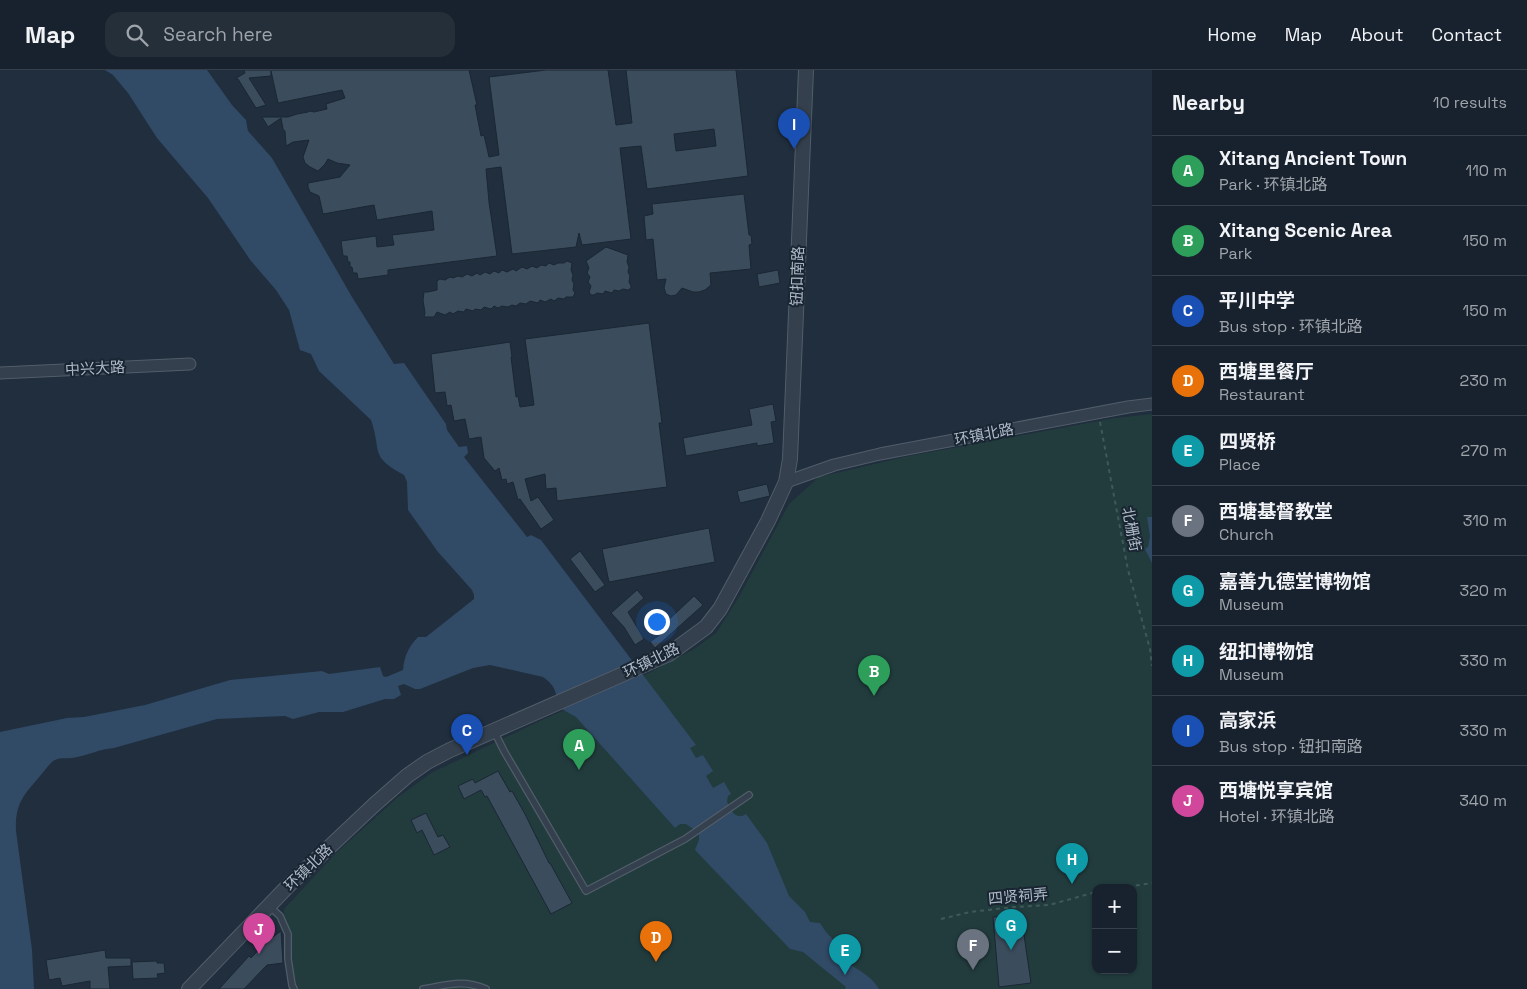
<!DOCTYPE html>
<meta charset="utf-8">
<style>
body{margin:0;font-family:"Space Grotesk","Noto Sans SC",sans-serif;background:#252f3a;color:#f1f3f6}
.controls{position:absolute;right:15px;bottom:15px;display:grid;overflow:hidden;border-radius:10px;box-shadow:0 1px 4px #0004}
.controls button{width:45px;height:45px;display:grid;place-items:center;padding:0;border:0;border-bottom:1px solid #363f4a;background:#18222e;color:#f1f3f6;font:25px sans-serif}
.you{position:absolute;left:656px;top:551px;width:18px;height:18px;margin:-12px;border:4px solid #fff;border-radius:50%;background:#1a73e8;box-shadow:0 0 0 8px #1a73e833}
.badge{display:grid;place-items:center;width:32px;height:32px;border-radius:50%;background:#7db7ff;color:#fff;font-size:16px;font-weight:700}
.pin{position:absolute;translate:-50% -41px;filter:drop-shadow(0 1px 2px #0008)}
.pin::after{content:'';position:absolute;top:26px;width:18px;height:15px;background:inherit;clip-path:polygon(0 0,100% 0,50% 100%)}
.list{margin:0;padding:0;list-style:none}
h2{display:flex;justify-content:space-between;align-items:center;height:65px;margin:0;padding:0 20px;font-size:21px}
h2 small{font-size:16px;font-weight:400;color:#9fa4aa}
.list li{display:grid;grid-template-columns:32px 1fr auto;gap:15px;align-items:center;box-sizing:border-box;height:70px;padding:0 20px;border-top:1px solid #363f4a}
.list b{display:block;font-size:19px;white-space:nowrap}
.list p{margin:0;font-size:16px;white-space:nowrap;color:#9fa4aa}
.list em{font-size:16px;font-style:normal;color:#9fa4aa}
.icon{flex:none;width:28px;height:28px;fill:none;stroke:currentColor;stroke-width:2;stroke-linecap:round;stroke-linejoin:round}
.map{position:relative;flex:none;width:1152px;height:919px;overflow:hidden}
header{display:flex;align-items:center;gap:30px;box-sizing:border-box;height:70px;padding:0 25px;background:#18222e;border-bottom:1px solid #363f4a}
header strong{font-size:24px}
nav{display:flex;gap:28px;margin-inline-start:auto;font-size:18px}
.search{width:350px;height:45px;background:#252f3a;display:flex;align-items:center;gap:12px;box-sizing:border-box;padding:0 18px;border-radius:15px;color:#9fa4aa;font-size:19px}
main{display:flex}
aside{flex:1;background:#18222e}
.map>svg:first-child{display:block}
.green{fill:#223c3e;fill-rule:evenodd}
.water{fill:#314a66}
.building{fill:#3b4c5d;stroke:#1b2733;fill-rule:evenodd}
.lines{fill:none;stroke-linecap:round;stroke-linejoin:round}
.service-casing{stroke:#525d6a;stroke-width:8}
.minor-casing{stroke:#525d6a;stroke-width:13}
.tertiary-casing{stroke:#525d6a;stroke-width:16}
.path{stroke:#3f595b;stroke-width:2;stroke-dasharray:4 4;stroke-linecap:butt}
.service{stroke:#34404d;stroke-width:5.5}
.minor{stroke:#34404d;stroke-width:11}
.tertiary{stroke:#34404d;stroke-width:14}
.labels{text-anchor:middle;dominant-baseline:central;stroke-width:4;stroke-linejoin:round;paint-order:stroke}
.street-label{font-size:15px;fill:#afbac9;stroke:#192531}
</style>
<header>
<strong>Map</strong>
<div class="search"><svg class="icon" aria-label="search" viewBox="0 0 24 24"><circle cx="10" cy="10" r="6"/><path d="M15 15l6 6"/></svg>Search here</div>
<nav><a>Home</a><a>Map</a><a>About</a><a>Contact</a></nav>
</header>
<main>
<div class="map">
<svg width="1152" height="919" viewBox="0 0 1152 919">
<rect width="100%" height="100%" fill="#202e3d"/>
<path class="green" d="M 1152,344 L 1152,919 L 288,919 L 285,878 L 284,839 L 336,783 L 398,727 L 431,703 L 542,650 L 651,602 L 694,579 L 716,563 L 739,527 L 789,434 L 819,407 L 904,387 L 1115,348 ZM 1096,818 L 1133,818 L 1133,900 L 1096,900 Z"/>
<g class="water">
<path d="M 105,0 L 207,0 L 232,35 L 246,50 L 248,61 L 272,88 L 352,227 L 394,294 L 404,293 L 446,354 L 447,360 L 459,377 L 467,376 L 468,383 L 464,387 L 527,467 L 531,465 L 541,470 L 696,675 L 690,678 L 696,688 L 703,685 L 713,701 L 706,706 L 713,718 L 724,712 L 731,724 L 728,726 L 727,731 C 730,740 736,751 746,744 L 767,773 L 789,826 L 805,842 L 810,852 L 820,853 L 826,862 L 842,879 L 839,885 C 843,888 847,893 851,895 C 863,903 871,906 879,919 L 845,919 L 846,917 L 803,882 L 790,879 L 695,780 L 699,770 L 699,763 L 686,754 L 680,754 L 675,758 L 576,647 L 560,638 C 554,622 558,618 543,607 L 490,595 L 473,598 L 420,619 L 415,619 L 404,614 L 398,616 L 401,625 L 394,629 L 385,629 L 343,642 L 319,642 L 293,649 L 285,646 L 217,649 L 114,678 C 99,679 87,686 72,688 C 66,689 59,687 53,691 C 48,695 44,702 40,706 C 23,726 15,734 16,761 L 32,880 L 34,919 L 0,919 L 0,662 L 67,648 L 84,647 L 145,635 L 230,610 L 322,601 L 329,604 L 380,597 L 383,606 L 386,607 L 403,600 C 404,586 409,576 418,567 L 426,567 L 474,529 L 474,525 L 472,520 L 438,482 L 408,440 L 407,412 L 404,405 C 369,386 382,382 371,350 L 319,301 L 311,284 L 300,280 L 289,240 L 276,220 L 251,191 L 208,128 L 157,68 L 128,23 L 113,5 Z"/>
<polygon points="1147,447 1152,447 1152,493 1145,479 1148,477 1150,466"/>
</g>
<g class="building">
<path d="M 244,0 L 469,0 L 477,35 L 475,35 L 481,66 L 484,65 L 489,87 L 499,85 L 489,7 L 546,0 L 608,0 L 616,55 L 632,53 L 626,0 L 736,0 L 748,106 L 647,119 L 641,76 L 620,78 L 631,169 L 582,175 L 579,163 L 576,177 L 512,184 L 501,97 L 486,99 L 489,132 L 497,186 L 388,200 L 388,205 L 358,209 L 357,203 L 353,203 L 352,197 L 350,197 L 350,192 L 348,192 L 347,186 L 343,186 L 341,171 L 376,166 L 377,177 L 394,175 L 392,165 L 434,160 L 432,141 L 377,150 L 374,135 L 323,144 L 319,126 L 310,122 L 308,117 L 308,113 L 340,107 L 350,95 L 337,93 L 328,89 L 325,94 L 318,101 L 310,97 L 305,93 L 303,87 L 309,70 L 293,72 L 286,76 L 285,61 L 283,59 L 281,48 L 268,57 L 262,47 L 288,47 L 297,44 L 308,42 L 310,41 L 314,42 L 327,39 L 326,34 L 345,28 L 342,20 L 278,33 L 271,1 L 271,6 L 249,8 L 266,35 L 256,38 L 238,9 L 235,9 L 245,3 ZM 714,59 L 716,76 L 676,81 L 674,64 Z"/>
<polygon points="744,124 749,165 751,165 752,174 749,175 751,199 710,203 711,215 705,220 699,222 693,222 682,218 676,225 671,226 666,224 664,218 666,209 657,210 653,169 646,170 644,146 653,144 652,134"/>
<polygon points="606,177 628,185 627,192 629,197 628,202 630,206 629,212 631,216 631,218 628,220 623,219 619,221 614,220 612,223 605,221 603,224 597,223 594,225 591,225 589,222 591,216 588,212 590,207 587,203 589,198 586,191"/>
<polygon points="567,191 572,193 571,200 573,205 572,210 574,214 573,220 575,223 573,227 566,227 564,229 558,228 554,231 551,229 545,232 540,230 538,233 530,231 526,234 520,233 516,236 512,235 508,237 502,236 498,238 494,236 491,239 484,237 481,240 475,239 473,241 466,239 464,242 458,241 453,244 450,242 445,245 437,242 434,247 424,247 425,243 423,230 424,222 428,222 437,220 437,211 440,209 445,210 450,207 453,208 458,206 462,207 467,204 472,206 477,203 480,205 485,202 490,204 494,201 499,203 502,200 507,202 513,199 516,201 522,197 527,199 532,196 537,198 541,195 546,196 549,193 554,195 558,193 564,193"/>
<polygon points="778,200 780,213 759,217 757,204"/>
<polygon points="649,253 662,353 659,353 667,417 557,431 556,418 546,419 545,404 525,409 531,431 538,427 554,450 541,459 520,429 518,430 513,412 507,414 506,409 502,410 499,398 495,401 484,388 481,367 469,369 465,349 454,351 451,335 447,336 445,322 435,323 431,284 510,272 512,287 511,287 516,327 518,326 520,337 534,335 525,269"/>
<polygon points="773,334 776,351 771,352 774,373 757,376 757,373 686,386 683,368 752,355 749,339"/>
<polygon points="767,414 770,426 740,433 737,421"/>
<polygon points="709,458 715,492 609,512 602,479"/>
<polygon points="580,481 605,515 595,522 570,489"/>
<polygon points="637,520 644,528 628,542 644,569 635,575 624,557 611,543"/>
<polygon points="694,526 703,535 655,578 650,572 665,561 661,557"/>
<polygon points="498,701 510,722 512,721 525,744 549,793 550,793 572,833 551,844 487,726 485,727 481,720 464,729 458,716 473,709 475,713"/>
<polygon points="426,743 438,767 443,765 450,777 434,785 422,760 417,763 411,750"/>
<polygon points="1021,844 1031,913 999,917 993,847"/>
<polygon points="281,861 283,893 267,895 244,919 219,919 249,886 251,888 266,872"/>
<polygon points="105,880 106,888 131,888 131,896 108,897 110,919 90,919 90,911 62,916 60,908 49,910 46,890"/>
<polygon points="157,891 157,893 164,893 165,903 157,904 158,908 133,909 132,892"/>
</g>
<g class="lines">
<defs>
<g id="service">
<polyline points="494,661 504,681 586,821 685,769 749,725"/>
<polyline points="269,836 280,846 288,864 288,889 292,915 294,919"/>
<path d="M 423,919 C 447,915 463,909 486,919"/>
</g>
<g id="minor">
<polyline points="0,303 190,294"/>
<polyline points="786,412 834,395 880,384 1128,337 1152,334"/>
</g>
<polyline id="tertiary" points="189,919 288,816 374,735 407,706 427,692 450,680 669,584 706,557 720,539 768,451 786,412 790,389 806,0"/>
</defs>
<use href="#service" class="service-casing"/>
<use href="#minor" class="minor-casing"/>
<use href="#tertiary" class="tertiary-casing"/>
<g class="path">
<polyline points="1100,352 1128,500 1150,579 1152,596"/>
<polyline points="1120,818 1152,813"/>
<polyline points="941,849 970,842 1014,837 1049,835 1096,822"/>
</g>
<use href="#service" class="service"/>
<use href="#minor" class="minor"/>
<use href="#tertiary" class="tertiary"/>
</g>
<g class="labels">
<g class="street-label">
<text transform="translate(797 206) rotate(-88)">钮扣南路</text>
<text transform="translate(95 298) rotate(-3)">中兴大路</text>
<text transform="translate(984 364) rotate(-11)">环镇北路</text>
<text transform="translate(1132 459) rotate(79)">北栅街</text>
<text transform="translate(651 590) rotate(-26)">环镇北路</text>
<text transform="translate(308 797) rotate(-44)">环镇北路</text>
<text transform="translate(1018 826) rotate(-5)">四贤祠弄</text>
</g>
</g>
</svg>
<div class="controls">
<button>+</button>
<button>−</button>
</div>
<div class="you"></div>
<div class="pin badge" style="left:579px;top:700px;background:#2e9e5b">A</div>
<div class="pin badge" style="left:874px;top:626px;background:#2e9e5b">B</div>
<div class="pin badge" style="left:467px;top:685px;background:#1a4fb4">C</div>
<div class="pin badge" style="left:656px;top:892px;background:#e8710a">D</div>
<div class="pin badge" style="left:845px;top:905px;background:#0f9aa8">E</div>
<div class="pin badge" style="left:973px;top:900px;background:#6b7280">F</div>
<div class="pin badge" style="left:1011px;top:880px;background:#0f9aa8">G</div>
<div class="pin badge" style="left:1072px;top:814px;background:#0f9aa8">H</div>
<div class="pin badge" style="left:794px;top:79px;background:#1a4fb4">I</div>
<div class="pin badge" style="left:259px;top:884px;background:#d1479c">J</div>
</div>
<aside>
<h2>Nearby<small>10 results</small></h2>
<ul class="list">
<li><span class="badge" style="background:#2e9e5b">A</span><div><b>Xitang Ancient Town</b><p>Park · 环镇北路</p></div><em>110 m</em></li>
<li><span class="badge" style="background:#2e9e5b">B</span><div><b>Xitang Scenic Area</b><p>Park</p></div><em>150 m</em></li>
<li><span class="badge" style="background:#1a4fb4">C</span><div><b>平川中学</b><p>Bus stop · 环镇北路</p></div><em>150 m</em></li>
<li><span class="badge" style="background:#e8710a">D</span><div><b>西塘里餐厅</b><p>Restaurant</p></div><em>230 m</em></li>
<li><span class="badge" style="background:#0f9aa8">E</span><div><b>四贤桥</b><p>Place</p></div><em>270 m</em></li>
<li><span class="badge" style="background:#6b7280">F</span><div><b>西塘基督教堂</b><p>Church</p></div><em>310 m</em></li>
<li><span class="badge" style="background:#0f9aa8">G</span><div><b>嘉善九德堂博物馆</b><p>Museum</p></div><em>320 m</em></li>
<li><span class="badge" style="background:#0f9aa8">H</span><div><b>纽扣博物馆</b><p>Museum</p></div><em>330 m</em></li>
<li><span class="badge" style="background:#1a4fb4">I</span><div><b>高家浜</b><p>Bus stop · 钮扣南路</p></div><em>330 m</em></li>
<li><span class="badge" style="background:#d1479c">J</span><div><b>西塘悦享宾馆</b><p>Hotel · 环镇北路</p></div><em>340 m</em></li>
</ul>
</aside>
</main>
